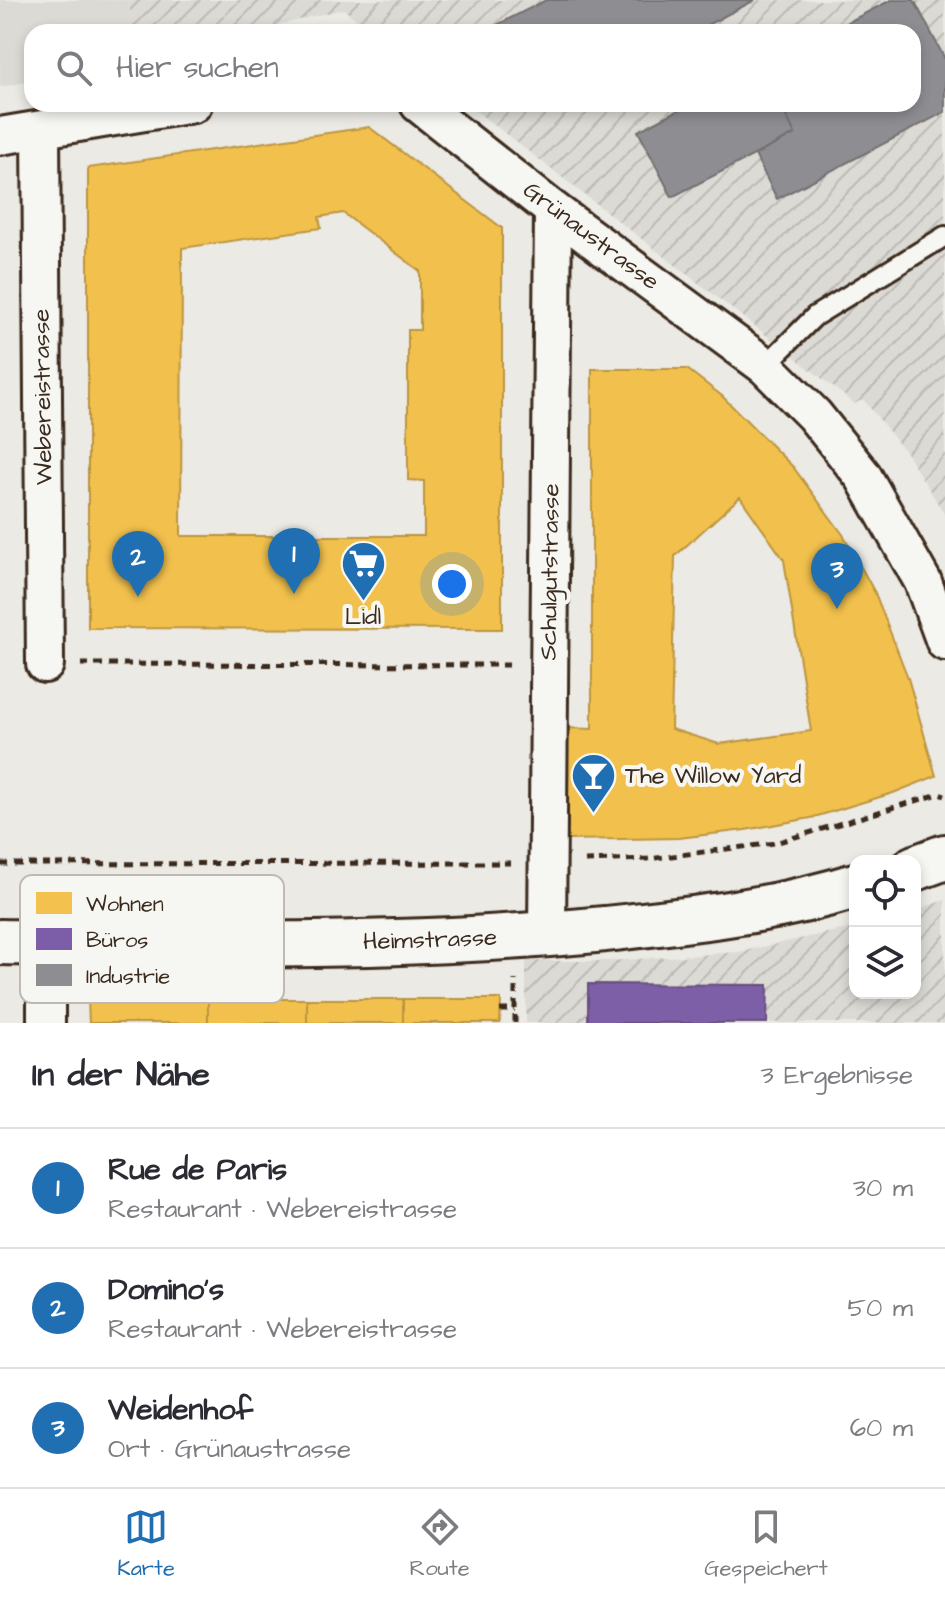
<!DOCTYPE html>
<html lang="de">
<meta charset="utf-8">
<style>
body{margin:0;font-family:"Architects Daughter",sans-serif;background:#f2f2f3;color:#2b2b33}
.controls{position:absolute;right:24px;bottom:24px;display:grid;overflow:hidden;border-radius:16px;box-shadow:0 4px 12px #0003}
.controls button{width:72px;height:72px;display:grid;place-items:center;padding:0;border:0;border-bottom:2px solid #e1e1e2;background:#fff;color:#2b2b33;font:40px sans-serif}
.you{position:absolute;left:452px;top:584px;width:28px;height:28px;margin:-20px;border:6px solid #fff;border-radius:50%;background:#1a73e8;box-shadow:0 0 0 12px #1a73e833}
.badge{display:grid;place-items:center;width:52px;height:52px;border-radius:50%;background:#1f6fb2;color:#fff;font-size:26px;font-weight:700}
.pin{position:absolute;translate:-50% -66px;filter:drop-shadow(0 2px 4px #0008)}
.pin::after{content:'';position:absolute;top:42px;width:28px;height:24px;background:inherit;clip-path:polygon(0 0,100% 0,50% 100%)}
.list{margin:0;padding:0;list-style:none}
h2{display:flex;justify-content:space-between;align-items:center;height:104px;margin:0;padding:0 32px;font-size:34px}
h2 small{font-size:26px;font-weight:400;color:#7c7c81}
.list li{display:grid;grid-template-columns:52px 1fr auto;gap:24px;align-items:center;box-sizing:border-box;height:120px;padding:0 32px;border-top:2px solid #e1e1e2}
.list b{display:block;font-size:30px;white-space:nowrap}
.list p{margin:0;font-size:26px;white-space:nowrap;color:#7c7c81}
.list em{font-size:26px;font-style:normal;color:#7c7c81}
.icon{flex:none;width:44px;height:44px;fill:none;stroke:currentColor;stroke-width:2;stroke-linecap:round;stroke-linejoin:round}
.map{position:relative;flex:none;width:945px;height:1023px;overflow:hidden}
.search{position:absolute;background:#fff;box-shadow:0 4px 12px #0003;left:24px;right:24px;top:24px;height:88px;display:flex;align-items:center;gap:20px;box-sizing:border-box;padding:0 28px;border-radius:24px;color:#7c7c81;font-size:30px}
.sheet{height:464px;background:#fff}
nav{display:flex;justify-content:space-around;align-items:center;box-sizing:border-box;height:112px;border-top:2px solid #e1e1e2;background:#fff;font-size:22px;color:#7c7c81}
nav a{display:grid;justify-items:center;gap:4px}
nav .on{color:#1f6fb2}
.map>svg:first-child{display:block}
.built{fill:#dcdad4}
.industrial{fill:url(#industrial-furrows)}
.homes{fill:#f2c14e;stroke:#bb9440;stroke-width:2;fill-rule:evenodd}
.offices{fill:#7b5ea7;stroke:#684e7e;stroke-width:2}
.industry{fill:#8d8d92;stroke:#746f6f;stroke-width:2}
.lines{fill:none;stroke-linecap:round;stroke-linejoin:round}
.service-casing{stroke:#3b2a1e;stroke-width:24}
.minor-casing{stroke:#3b2a1e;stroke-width:42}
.tertiary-casing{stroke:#3b2a1e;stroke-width:50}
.path{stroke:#3b2a1e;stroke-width:5;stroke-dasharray:8 6;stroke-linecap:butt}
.service{stroke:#f6f6f2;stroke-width:18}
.minor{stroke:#f6f6f2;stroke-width:36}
.tertiary{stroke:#f6f6f2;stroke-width:44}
.labels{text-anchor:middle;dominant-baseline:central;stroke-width:8;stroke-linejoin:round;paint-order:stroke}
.street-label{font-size:24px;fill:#3b2a1e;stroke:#f6f6f2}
.poi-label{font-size:24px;fill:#3b2a1e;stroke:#f6f6f2}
.key{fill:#f6f6f2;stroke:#beb9b2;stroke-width:2}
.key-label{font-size:22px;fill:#3b2a1e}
</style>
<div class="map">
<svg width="945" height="1023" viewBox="0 0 945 1023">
<defs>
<pattern id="industrial-furrows" width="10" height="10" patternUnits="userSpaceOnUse" patternTransform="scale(2)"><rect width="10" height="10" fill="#dcdad4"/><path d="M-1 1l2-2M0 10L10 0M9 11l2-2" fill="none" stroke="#bebbb6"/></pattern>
</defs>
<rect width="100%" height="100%" fill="#ebeae5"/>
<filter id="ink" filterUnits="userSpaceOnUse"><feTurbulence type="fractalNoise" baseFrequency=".0125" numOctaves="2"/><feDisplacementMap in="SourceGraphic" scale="16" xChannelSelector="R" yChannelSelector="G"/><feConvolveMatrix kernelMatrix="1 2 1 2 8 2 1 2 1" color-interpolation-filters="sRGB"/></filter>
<g filter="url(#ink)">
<polygon class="built" points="0,0 129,0 132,32 32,32 32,81 0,87"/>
<g class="industrial">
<polygon points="129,0 945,0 945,515 907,454 863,399 855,404 467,104 913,104 913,32 373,32 343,9 251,32 132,32"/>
<polygon points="945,900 945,1023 526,1023 526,961 608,961 739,952 855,927 855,993 915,993 915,910"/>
</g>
<g class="homes">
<path d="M 369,127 L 502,228 L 502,629 L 88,628 L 88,168 ZM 343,213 L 420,271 L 420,330 L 408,330 L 408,480 L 424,481 L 424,536 L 181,536 L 182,248 L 321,228 L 319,217 Z"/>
<path d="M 592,369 L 687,369 L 722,396 L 793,467 L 844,536 L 875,593 L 908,678 L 936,776 L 893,793 L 811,818 L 745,830 L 679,838 L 567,840 L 567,728 L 592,729 ZM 740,497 L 784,560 L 811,731 L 719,744 L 671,729 L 675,556 Z"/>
<polygon points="88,999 208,999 208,1023 89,1023"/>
<rect x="208" y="999" width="99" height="24"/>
<rect x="307" y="999" width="96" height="24"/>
<polygon points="403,999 501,999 500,1023 403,1023"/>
</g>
<polygon class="offices" points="588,984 768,985 767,1023 588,1023"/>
<g class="industry">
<polygon points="546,0 755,0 694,32 494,32 491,28"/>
<polygon points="891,0 914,0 945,59 945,112 777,199 755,155 795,134 780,104 913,104 913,32 829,32"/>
<polygon points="690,104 780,104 795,134 672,197 638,131"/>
</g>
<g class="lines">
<defs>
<polyline id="service" points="765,366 815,316 945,236"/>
<g id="minor">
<polyline points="419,104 553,210 765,366 814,415 863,476 923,582 945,642"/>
<polyline points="41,130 45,664"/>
<polyline points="0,136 193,104"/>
<polyline points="547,935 553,210"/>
<polyline points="46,1023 46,943"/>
</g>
<g id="tertiary">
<polyline points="915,868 945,857"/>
<path d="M 0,942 C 201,945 404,949 605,929 C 689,920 774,911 855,886"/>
</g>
</defs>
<use href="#service" class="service-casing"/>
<use href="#minor" class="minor-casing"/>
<use href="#tertiary" class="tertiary-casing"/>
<g class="path">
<polyline points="81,664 511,665"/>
<polyline points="585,861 648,859 775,843 939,794 945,796"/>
<polyline points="0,864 511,863"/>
<polyline points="500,1010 515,1010"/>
<polyline points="515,1023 515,980"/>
</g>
<use href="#service" class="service"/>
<use href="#minor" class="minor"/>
<use href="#tertiary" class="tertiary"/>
</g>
</g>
<defs>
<symbol id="supermarket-pin" viewBox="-11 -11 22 30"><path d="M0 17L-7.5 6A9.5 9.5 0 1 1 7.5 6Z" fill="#1f6fb2" stroke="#f6f6f2"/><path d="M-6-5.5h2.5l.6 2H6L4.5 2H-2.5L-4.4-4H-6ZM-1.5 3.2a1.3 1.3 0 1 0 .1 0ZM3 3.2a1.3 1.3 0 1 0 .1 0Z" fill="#fff"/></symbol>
<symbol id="bar-pin" viewBox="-11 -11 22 30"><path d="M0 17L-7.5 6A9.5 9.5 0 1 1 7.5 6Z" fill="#1f6fb2" stroke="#f6f6f2"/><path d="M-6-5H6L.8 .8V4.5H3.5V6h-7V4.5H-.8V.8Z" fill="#fff"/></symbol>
</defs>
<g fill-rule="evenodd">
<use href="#supermarket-pin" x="338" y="538" width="51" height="69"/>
<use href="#bar-pin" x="568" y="750" width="51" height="69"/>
</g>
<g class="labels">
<g class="street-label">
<text transform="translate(591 236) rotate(37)">Grünaustrasse</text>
<text transform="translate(43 397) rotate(-91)">Webereistrasse</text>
<text transform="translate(550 572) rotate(-89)">Schulgutstrasse</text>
<text transform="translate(430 940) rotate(-2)">Heimstrasse</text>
</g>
<g class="poi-label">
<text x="363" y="617">Lidl</text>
<text x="625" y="776" text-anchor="start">The Willow Yard</text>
</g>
</g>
<rect x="20" y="875" width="264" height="128" rx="12" class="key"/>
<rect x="36" y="892" width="36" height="22" fill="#f2c14e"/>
<rect x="36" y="928" width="36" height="22" fill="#7b5ea7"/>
<rect x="36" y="964" width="36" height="22" fill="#8d8d92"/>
<g class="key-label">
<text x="86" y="911">Wohnen</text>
<text x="86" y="947">Büros</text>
<text x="86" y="983">Industrie</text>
</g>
</svg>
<div class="controls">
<button><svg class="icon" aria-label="locate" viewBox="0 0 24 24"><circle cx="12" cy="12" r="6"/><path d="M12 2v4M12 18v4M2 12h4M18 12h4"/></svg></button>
<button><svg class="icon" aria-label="layers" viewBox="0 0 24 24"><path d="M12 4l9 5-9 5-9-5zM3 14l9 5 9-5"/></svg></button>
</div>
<div class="you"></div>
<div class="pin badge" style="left:294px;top:594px">1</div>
<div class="pin badge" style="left:138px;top:597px">2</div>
<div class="pin badge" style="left:837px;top:609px">3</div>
<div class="search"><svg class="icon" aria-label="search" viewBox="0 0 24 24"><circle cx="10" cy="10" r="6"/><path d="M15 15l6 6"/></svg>Hier suchen</div>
</div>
<section class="sheet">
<h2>In der Nähe<small>3 Ergebnisse</small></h2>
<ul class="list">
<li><span class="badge">1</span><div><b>Rue de Paris</b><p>Restaurant · Webereistrasse</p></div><em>30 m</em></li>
<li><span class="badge">2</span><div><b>Domino's</b><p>Restaurant · Webereistrasse</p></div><em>50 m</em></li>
<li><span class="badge">3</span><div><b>Weidenhof</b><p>Ort · Grünaustrasse</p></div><em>60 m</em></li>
</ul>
</section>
<nav>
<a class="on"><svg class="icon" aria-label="map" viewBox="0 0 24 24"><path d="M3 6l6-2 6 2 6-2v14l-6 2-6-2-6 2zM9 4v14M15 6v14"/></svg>Karte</a>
<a><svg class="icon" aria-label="directions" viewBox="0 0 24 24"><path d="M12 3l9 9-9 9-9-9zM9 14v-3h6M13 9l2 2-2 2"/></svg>Route</a>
<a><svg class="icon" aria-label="saved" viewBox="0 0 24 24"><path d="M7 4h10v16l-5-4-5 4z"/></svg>Gespeichert</a>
</nav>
